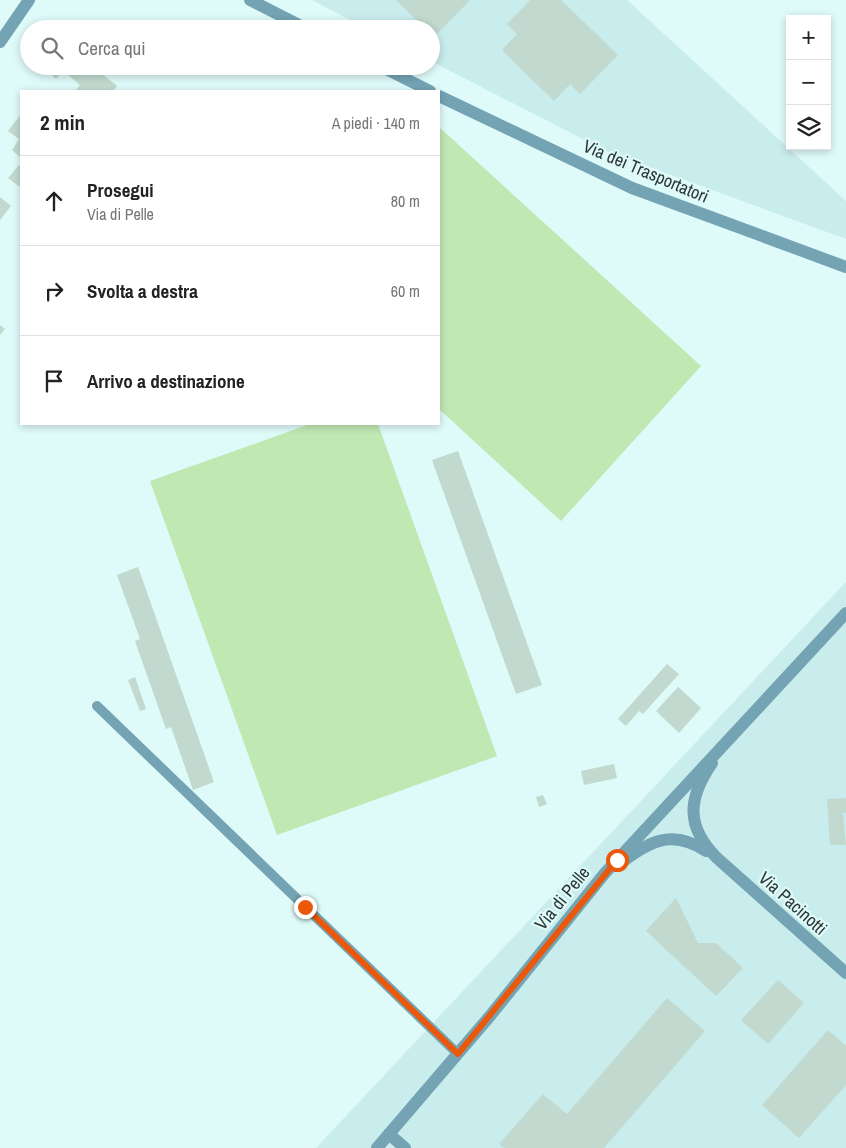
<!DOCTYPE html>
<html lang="it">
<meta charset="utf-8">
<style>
body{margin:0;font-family:"Archivo Narrow",sans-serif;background:#f2f2f2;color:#222}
.controls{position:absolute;right:15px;top:15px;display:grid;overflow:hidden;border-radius:0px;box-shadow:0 2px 8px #0003}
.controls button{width:45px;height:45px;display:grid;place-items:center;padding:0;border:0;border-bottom:1px solid #e0e0e0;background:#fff;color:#222;font:25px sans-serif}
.stop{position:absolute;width:15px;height:15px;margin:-11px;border:4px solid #ea580c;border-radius:50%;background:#fff}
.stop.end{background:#ea580c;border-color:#fff;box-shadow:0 1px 5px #0008}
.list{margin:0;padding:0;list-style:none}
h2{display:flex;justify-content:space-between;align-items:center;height:65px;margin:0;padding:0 20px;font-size:21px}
h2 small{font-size:16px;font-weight:400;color:#767676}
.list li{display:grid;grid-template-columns:32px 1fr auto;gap:15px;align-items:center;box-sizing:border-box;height:90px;padding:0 20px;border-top:1px solid #e0e0e0}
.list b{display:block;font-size:19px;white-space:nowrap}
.list p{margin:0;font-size:16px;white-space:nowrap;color:#767676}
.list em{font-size:16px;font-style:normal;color:#767676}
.icon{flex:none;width:28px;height:28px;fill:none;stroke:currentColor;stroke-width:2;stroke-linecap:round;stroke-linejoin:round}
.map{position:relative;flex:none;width:846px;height:1148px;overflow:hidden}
.search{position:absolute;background:#fff;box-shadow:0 2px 8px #0003;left:20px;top:20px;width:420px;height:55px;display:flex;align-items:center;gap:12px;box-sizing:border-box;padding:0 18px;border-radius:28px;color:#767676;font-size:19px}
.panel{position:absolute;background:#fff;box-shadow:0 2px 8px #0003;left:20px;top:90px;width:420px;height:335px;border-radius:0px}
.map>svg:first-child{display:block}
.built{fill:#c9ecec}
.green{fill:#bfe8b3}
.building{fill:#c1d9ce}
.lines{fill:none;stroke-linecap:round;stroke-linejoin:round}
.service{stroke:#74a3b4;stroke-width:10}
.minor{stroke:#74a3b4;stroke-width:12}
.tertiary{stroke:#74a3b4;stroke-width:12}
.route{stroke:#ea580c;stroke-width:6}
.labels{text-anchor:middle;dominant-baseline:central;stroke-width:4.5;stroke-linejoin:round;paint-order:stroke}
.street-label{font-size:18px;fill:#2d3737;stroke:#defaf9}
</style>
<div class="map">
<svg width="846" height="1148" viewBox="0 0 846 1148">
<rect width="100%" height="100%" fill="#defaf9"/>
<g class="built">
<polygon points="312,0 627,0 846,201 846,239 606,151 431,61 431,29 368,29"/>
<polygon points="846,582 846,1148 316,1148 420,1037"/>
</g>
<g class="green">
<polygon points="439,127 701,366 561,521 439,409"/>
<polygon points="310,424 378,424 497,756 277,835 150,481"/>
</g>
<g class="building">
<polygon points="396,0 470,0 434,37 431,29 426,29"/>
<polygon points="530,0 561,0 618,55 580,94 570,84 554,101 502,50 517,34 507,24"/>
<polygon points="41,66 92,66 117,86 113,91 75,91 80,85 63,71 56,79"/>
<polygon points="21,114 21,158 12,150 19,139 8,131"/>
<polygon points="19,165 21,167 21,188 8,178"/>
<polygon points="0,197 11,206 0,220"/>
<polygon points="0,325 5,329 0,335"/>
<polygon points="458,451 542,685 516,694 432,460"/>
<polygon points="138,567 214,782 193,790 171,727 166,729 135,641 140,639 117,575"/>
<polygon points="667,664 679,674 643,714 639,711 626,726 618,719"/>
<polygon points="135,677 146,709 140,711 128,680"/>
<polygon points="678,687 701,708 679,733 656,711"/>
<polygon points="614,764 617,778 584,785 581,771"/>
<polygon points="543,795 547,804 539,807 536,797"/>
<polygon points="846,798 846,813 843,813 846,845 830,845 827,799"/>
<polygon points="676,898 698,943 716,943 743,968 716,996 646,931"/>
<polygon points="778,980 804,1003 768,1044 741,1020"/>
<polygon points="667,998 705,1031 604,1148 504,1148 499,1144 543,1094 567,1114"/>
<polygon points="828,1030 846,1046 846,1085 799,1138 762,1105"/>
</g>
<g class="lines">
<polyline class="service" points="97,706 458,1054"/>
<g class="minor">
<polyline points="0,42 29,0"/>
<path d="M 712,763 C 688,798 685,826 717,858 L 846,973"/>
<path d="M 617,866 C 647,842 671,828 706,851"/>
<polyline points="389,1134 405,1148"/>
</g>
<g class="tertiary">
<polyline points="250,0 307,29"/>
<polyline points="380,66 430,91"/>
<polyline points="439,96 632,188 846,267"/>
<polyline points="377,1148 490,1016 605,873 846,613"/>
</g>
</g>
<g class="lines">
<polyline class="route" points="305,907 458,1054 617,860"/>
</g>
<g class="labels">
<g class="street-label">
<text transform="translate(646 171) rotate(23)">Via dei Trasportatori</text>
<text transform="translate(562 898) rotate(-51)">Via di Pelle</text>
<text transform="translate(793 903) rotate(42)">Via Pacinotti</text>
</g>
</g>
</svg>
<div class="controls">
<button>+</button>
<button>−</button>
<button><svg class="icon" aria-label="layers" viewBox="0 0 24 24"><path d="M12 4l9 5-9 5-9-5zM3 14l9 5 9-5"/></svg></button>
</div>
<div class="stop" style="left:617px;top:860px"></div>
<div class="stop end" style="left:305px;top:907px"></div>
<div class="search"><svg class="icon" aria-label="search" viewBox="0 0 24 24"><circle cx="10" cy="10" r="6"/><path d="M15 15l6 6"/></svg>Cerca qui</div>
<section class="panel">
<h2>2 min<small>A piedi · 140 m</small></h2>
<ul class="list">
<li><svg class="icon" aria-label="ahead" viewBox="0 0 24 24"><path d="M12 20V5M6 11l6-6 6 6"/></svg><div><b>Prosegui</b><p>Via di Pelle</p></div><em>80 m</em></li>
<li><svg class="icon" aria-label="right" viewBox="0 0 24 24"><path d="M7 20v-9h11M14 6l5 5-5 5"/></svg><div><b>Svolta a destra</b></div><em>60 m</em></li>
<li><svg class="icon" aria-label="arrive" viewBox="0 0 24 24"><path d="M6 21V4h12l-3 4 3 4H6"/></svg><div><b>Arrivo a destinazione</b></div></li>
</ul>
</section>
</div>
